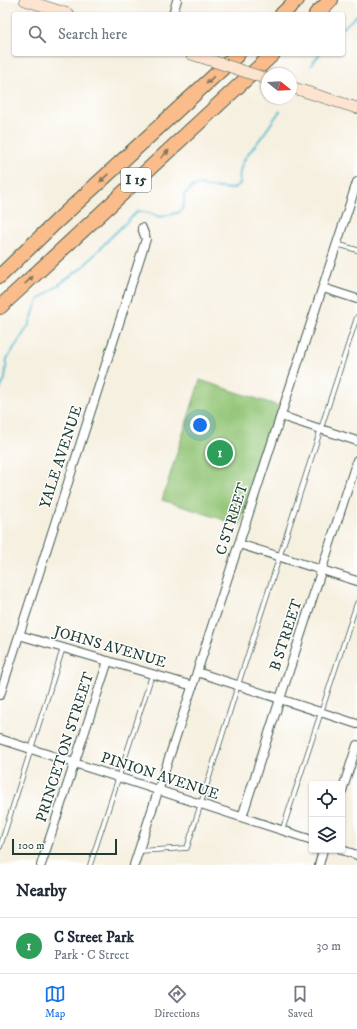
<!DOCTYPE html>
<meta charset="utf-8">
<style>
body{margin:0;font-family:"IM FELL DW Pica",serif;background:#f2f2f3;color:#1f2937}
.controls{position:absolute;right:12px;bottom:12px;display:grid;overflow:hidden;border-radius:4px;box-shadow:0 1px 3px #0004}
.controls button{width:36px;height:36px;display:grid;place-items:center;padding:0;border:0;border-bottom:1px solid #e0e1e3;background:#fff;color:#1f2937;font:20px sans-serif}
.compass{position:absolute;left:261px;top:68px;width:36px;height:36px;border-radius:50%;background:#fff;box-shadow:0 1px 3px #0004;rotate:108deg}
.scale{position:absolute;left:12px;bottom:10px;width:105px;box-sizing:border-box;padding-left:4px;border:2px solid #1f3d34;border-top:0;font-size:11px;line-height:14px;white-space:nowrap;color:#1f3d34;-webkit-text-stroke:3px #fff;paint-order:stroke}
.you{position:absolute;left:200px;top:425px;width:14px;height:14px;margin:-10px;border:3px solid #fff;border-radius:50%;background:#1a73e8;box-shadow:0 0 0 6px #1a73e833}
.badge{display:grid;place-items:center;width:26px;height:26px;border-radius:50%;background:#1a73e8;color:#fff;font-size:13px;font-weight:700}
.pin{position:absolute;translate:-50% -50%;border:2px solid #fff;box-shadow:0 1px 4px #0006}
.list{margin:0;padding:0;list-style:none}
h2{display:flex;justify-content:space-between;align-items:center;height:52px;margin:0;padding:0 16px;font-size:17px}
h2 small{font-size:13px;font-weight:400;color:#747a83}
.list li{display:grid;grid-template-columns:26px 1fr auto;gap:12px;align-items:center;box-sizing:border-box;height:56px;padding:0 16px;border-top:1px solid #e0e1e3}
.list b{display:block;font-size:15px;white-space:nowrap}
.list p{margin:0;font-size:13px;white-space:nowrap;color:#747a83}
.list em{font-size:13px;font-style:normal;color:#747a83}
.icon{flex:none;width:22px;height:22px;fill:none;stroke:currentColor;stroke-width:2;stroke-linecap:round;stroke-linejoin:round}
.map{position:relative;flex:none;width:357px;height:865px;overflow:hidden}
.search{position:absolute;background:#fff;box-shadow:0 1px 3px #0004;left:12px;right:12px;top:12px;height:44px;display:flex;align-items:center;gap:10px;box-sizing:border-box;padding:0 14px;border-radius:4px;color:#747a83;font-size:15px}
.sheet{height:108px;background:#fff}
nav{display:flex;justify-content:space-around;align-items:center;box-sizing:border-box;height:56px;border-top:1px solid #e0e1e3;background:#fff;font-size:11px;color:#747a83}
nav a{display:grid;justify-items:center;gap:2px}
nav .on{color:#1a73e8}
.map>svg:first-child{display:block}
.green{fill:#91c474;stroke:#588054}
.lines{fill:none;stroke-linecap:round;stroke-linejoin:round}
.stream{stroke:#53bbd0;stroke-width:2}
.lane-casing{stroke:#3f584e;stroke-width:5.5}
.street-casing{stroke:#3f584e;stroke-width:10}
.secondary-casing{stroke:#3f584e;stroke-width:12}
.highway-casing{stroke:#3f584e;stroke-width:16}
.lane{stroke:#fff;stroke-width:4}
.street{stroke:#fff;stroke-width:8}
.secondary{stroke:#fde4d0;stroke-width:11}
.highway{stroke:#f9bc8a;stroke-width:14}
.secondary-bridge-casing{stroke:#3f584e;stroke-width:12;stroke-linecap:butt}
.secondary-bridge{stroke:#fde4d0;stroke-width:11}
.oneway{fill:#81765b}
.labels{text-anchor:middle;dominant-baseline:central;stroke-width:3;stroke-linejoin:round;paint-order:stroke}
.shield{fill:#fff;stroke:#627771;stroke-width:1}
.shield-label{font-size:14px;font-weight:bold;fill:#1f3d34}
.street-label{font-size:15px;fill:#1f3d34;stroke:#fff}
</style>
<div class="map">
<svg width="357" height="865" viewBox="0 0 357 865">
<rect width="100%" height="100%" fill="#fff"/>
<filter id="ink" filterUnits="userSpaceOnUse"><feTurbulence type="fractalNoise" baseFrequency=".025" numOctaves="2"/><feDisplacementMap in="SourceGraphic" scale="8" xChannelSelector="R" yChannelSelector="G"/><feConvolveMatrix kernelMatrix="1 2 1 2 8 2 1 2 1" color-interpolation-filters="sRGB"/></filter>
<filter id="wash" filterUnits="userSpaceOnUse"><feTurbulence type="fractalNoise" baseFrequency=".012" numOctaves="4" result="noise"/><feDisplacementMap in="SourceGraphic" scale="16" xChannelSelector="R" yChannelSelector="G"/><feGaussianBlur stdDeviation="0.9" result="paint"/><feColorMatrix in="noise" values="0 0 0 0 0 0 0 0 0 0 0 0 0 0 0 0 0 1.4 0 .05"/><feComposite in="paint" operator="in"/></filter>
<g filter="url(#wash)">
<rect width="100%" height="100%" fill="#f6f0e0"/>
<polygon class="green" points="200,380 279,406 240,525 162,500"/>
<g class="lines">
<g class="stream">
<polyline points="343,28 357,15"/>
<polyline points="311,65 320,54"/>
<path d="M 0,390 L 5,379 L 7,359 L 29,325 L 38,300 L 83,267 L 110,238 L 138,211 L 149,213 L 160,217 L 180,212 L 184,205 L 184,195 L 192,187 L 199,185 L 208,187 L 232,189 L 240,184 C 237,162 248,155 260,139 C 267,130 273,120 280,111"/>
</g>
</g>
</g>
<g filter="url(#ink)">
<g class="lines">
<defs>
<g id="lane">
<polyline points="337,244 357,250"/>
<polyline points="282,831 357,603"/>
<polyline points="0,847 63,648"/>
<polyline points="139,851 187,848 238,685 357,317"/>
<polyline points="90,865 152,675"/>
</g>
<g id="street">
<polyline points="173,14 177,0"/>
<polyline points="323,288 357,299"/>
<polyline points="281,416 357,441"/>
<polyline points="239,544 357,581"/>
<polyline points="19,635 193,686"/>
<polyline points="197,672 357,724"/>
<polyline points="0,695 146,239 142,228"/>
<polyline points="0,739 312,840"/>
<polyline points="342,791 357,745"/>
<polyline points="242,817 357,460"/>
<polyline points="342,850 357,855"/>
<polyline points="41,865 108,661"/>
<polyline points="134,865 357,182"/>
<polyline points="319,865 323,850"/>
</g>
<g id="secondary">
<polyline points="25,0 68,14"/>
<polyline points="191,54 204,58"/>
<polyline points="291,87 357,108"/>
</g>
<g id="highway">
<polyline points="282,14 297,0"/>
<polyline points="316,14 331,0"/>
<polyline points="0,276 57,221 238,54"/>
<polyline points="0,307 273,54"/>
</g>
</defs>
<use href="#lane" class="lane-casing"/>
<use href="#street" class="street-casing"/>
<use href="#secondary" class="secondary-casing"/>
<use href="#highway" class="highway-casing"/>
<use href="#lane" class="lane"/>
<use href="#street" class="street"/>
<use href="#secondary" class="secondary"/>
<use href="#highway" class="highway"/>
<defs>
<polyline id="secondary-bridge" points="204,58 267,79"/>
</defs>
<use href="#secondary-bridge" class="secondary-bridge-casing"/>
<use href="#secondary-bridge" class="secondary-bridge"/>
</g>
<defs><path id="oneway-solid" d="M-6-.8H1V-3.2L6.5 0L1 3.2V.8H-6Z"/></defs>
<g class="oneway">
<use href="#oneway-solid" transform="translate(210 80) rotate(137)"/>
<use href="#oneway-solid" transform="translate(165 154) rotate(-43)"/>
<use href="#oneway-solid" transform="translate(104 178) rotate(137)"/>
<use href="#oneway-solid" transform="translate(29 280) rotate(-43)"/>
</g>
</g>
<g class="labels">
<rect class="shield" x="121" y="168" width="30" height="24" rx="3"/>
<g class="shield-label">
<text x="136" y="180">I 15</text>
</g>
<g class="street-label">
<text transform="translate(61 457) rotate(-72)">YALE AVENUE</text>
<text transform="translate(232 519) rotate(-72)">C STREET</text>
<text transform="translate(286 635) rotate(-72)">B STREET</text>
<text transform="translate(110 647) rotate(16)">JOHNS AVENUE</text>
<text transform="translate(65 747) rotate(-72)">PRINCETON STREET</text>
<text transform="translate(160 776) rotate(18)">PINION AVENUE</text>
</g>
</g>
</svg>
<div class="controls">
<button><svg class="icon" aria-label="locate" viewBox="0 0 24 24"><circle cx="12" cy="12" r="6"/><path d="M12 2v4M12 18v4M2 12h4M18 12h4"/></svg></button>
<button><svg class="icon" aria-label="layers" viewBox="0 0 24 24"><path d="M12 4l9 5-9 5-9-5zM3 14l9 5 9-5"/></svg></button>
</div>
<svg class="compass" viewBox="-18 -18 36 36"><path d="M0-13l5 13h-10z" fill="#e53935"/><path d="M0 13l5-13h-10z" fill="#747a83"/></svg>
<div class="scale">100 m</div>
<div class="you"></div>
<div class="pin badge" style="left:220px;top:453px;background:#2e9e5b">1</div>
<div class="search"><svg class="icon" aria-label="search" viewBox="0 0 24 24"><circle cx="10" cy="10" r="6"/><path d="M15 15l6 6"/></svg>Search here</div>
</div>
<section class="sheet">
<h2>Nearby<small></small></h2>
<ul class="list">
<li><span class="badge" style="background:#2e9e5b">1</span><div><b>C Street Park</b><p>Park · C Street</p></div><em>30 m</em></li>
</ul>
</section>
<nav>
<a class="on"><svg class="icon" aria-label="map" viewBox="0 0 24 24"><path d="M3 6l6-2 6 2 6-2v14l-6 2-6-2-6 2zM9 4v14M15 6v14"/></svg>Map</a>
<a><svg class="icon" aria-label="directions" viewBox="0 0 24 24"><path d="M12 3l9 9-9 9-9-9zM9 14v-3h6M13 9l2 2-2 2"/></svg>Directions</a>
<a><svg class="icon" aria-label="saved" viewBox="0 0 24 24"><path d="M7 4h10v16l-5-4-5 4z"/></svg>Saved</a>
</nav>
